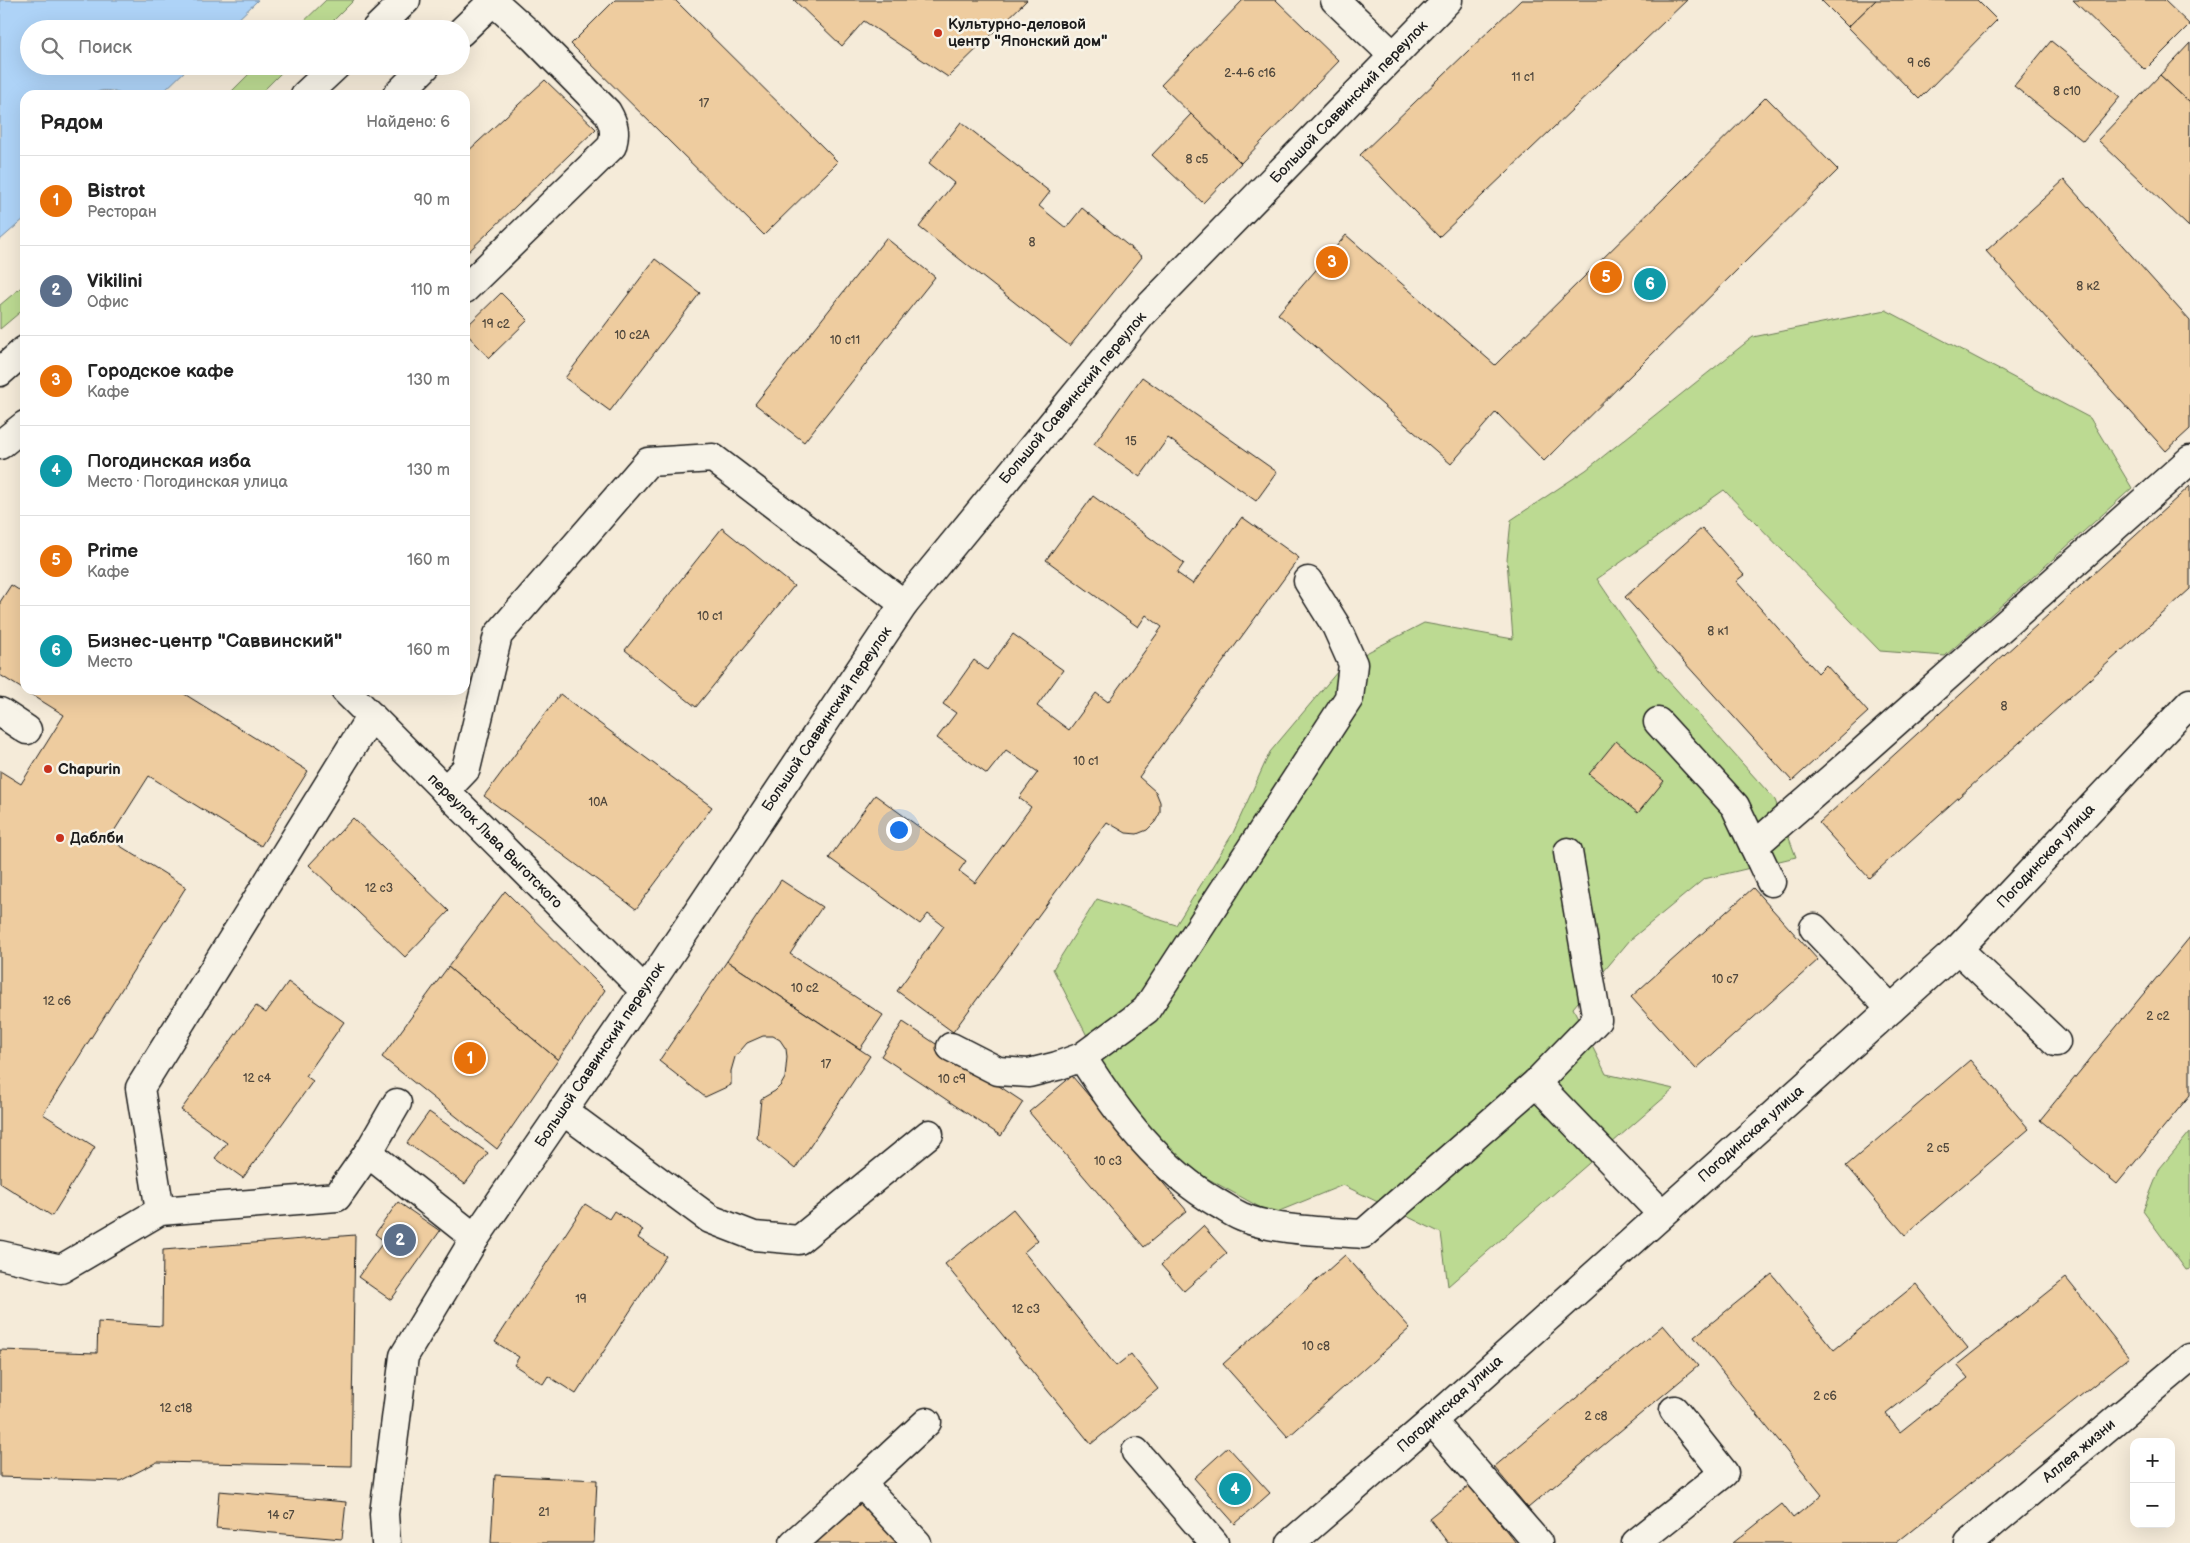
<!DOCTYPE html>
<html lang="ru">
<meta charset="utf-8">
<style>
body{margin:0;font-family:"Balsamiq Sans",sans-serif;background:#f6f6f6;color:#222}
.controls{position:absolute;right:15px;bottom:15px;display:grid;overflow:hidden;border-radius:10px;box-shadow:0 5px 20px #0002}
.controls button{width:45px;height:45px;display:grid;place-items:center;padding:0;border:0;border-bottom:1px solid #e0e0e0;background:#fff;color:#222;font:25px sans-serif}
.you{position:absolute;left:898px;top:829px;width:18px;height:18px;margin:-12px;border:4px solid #fff;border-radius:50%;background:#1a73e8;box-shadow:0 0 0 8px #1a73e833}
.badge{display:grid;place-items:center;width:32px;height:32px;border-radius:50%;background:#c8321e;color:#fff;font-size:16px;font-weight:700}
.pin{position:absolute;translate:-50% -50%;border:2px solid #fff;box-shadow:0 1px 5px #0006}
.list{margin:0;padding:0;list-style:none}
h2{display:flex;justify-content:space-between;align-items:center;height:65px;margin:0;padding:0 20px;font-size:21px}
h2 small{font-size:16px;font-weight:400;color:#767676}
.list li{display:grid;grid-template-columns:32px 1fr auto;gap:15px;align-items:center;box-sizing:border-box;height:90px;padding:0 20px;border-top:1px solid #e0e0e0}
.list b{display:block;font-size:19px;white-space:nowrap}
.list p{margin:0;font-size:16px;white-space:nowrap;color:#767676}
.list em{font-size:16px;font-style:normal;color:#767676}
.icon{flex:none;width:28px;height:28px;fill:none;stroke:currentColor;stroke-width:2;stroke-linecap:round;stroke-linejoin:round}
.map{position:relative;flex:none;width:2190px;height:1543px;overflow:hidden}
.search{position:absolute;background:#fff;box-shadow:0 5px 20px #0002;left:20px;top:20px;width:450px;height:55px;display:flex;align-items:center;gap:12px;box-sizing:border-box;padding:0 18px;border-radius:28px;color:#767676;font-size:19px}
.panel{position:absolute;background:#fff;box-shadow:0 5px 20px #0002;left:20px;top:90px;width:450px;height:605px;border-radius:15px}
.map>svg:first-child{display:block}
.green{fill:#bcda92;stroke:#6c7b57}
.water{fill:#aed3f7;stroke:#748a9f}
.building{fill:#eecc9f;stroke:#1c1c1c}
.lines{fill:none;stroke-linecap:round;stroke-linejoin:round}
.minor-casing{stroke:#1c1c1c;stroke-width:31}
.major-casing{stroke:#1c1c1c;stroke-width:31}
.minor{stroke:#f7f3e8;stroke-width:28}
.major{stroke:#f7f3e8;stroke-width:28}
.poi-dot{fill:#c8321e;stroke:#f7f3e8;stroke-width:2}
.labels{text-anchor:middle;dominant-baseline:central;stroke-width:5;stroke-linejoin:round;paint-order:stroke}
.number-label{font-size:12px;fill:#50483d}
.poi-label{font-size:15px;font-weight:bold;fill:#1c1c1c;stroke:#f7f3e8;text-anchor:start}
.street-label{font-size:15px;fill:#1c1c1c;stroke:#f7f3e8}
</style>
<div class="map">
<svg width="2190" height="1543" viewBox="0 0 2190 1543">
<rect width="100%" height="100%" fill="#f5ebd9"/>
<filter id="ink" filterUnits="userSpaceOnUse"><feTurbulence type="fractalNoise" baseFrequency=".02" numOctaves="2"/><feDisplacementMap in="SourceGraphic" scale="10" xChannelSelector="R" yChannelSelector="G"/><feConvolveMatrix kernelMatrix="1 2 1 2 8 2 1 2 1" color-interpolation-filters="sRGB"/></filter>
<g filter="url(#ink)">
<g class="green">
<polygon points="326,0 354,0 325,29 296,29"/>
<polygon points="257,66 288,66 259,95 228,95"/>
<polygon points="25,284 25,308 0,329 0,305"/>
<polygon points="1886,310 2090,418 2132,488 1945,656 1880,651 1724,490 1597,579 1658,669 1775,800 1796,857 1704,879 1630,940 1573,1008 1606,1074 1674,1089 1448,1286 1441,1233 1343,1185 1272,1214 1185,1166 1115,1091 1053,969 1097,899 1176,925 1233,833 1270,752 1343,665 1424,623 1513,639 1507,560 1511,520 1586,470 1753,337"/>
<polygon points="2190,1132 2190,1269 2186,1270 2143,1211 2160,1168"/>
</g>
<path class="water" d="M 0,0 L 258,0 L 228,29 L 29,29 L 29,66 L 190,66 L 160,95 C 150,95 137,97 127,95 C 114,93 105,86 92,95 L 25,95 L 25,218 L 0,240 Z"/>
<g class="building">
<polygon points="615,0 675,0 838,162 764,235 571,44"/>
<polygon points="794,0 1027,0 948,77 864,21 842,46"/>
<polygon points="1243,0 1276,0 1339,61 1241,163 1161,85"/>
<polygon points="1521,0 1687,0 1439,237 1360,155"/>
<polygon points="1821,0 1876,0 1848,27"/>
<polygon points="1876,0 1977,0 1997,20 1919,99 1848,27"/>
<polygon points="2073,0 2164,0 2190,25 2145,70"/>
<polygon points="2051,41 2120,97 2083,141 2014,86"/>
<polygon points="2190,43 2190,103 2160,75"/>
<polygon points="2160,75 2190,103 2189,227 2098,140"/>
<polygon points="545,80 596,129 465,255 465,154"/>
<polygon points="1766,97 1838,170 1544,461 1496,412 1451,464 1278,314 1346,235 1495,365"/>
<polygon points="1191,114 1241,163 1203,203 1152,155"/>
<polygon points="961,122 1050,192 1039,206 1066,228 1082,208 1142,257 1070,346 919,227 954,183 929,163"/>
<polygon points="2064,180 2190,321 2190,429 2166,451 1986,251"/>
<polygon points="886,238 935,277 804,442 755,404"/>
<polygon points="655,259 700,293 610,411 565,378"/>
<polygon points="501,293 528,320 489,358 465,332 465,328"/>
<polygon points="1142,377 1277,472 1256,501 1168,438 1140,477 1094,444"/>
<polygon points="2190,486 2190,589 1869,878 1819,823"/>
<polygon points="1093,496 1184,563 1177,573 1193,584 1242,517 1299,558 1139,777 1156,792 1160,802 1160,813 1155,822 1147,830 1137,834 1126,833 1107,822 953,1032 897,991 944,926 928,914 920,924 829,858 875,795 966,861 959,871 975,883 1031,807 1019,798 1038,772 1006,750 987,774 937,738 956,713 943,704 974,660 987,670 1013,634 1063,670 1037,706 1069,730 1096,693 1108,702 1162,627 1146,615 1138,627 1046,560"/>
<polygon points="722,528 794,586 696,707 625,650"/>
<polygon points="1702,528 1744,575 1736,581 1818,673 1826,665 1868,712 1792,781 1625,597"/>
<polygon points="11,585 25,594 25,690 178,690 308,771 261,846 149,776 109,839 186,887 43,1114 95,1147 52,1216 0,1183 0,771 21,784 64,715 0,675 0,602"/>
<polygon points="560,694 712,807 636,909 484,796"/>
<polygon points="1616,741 1664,781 1638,813 1589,774"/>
<polygon points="353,818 449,911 405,957 309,865"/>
<polygon points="781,880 822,907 790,954 883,1015 860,1049 727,961"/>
<polygon points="1753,888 1818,960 1696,1069 1631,997"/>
<polygon points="505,891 605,990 558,1060 448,967"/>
<polygon points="2190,937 2190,1095 2117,1184 2040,1120"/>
<polygon points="727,961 870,1056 795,1169 757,1138 761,1099 775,1091 781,1085 785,1078 787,1057 786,1049 780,1040 773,1036 763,1036 747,1043 735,1057 731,1071 731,1085 705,1097 659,1061"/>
<polygon points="448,967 558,1060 497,1149 382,1057"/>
<polygon points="288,982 344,1022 306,1076 313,1081 243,1178 215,1158 227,1143 181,1110 256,1006 266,1013"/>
<polygon points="903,1022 1023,1102 1001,1136 881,1056"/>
<polygon points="1970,1060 2029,1129 1905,1235 1846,1166"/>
<polygon points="1072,1076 1187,1211 1144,1247 1029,1112"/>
<polygon points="429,1112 488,1153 465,1184 407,1143"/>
<polygon points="398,1202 440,1231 391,1300 358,1277 384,1241 375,1234"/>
<polygon points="585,1204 609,1219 614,1211 643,1230 638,1238 666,1256 576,1394 548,1376 543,1384 514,1365 519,1357 495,1342"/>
<polygon points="1013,1209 1038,1240 1024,1252 1116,1366 1131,1354 1158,1389 1091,1444 945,1264"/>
<polygon points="1203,1226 1227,1253 1184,1291 1161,1265"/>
<polygon points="355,1235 351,1466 157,1462 120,1481 0,1477 0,1350 97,1353 98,1322 162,1326 163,1250"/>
<polygon points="1345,1255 1410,1328 1288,1437 1223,1364"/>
<polygon points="1772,1274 1834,1350 1916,1284 1968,1348 1886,1414 1900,1432 1968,1378 1957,1365 2066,1278 2129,1357 1896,1543 1733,1543 1782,1504 1793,1518 1822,1495 1694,1337"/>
<polygon points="1663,1325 1698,1366 1528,1508 1494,1467"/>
<polygon points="1228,1447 1270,1493 1235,1524 1194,1478"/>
<polygon points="495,1475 597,1480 594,1543 491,1543"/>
<polygon points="1470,1485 1516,1543 1448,1543 1429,1518"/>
<polygon points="219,1491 346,1502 342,1539 216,1528"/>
<polygon points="864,1498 906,1543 815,1543"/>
</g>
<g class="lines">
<defs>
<g id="minor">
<polyline points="1335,0 1394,56"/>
<path d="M 465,289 L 612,146 C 616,132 614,124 607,112 L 533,37 L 493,1"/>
<polyline points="345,690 645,991"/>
<polyline points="0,712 27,730"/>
<polyline points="1658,722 1735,806 1771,882"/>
<polyline points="445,791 466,769 498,635 648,462 713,458 904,604"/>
<polyline points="1754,846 1862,752 2190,460"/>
<polyline points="1814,928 1891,1009"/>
<polyline points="1958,949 2056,1042"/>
<polyline points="951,1047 998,1071 1029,1073 1057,1066 1082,1057 1146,1010 1349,698 1353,664 1336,626 1308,581"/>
<path d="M 1082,1057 C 1118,1114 1159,1169 1219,1204 C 1226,1208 1234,1214 1242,1217 C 1274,1231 1327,1231 1363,1234 L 1536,1083 L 1597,1020 L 1568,852"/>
<polyline points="1536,1083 1662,1214"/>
<polyline points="562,1110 710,1219 754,1236 799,1240 929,1134"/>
<polyline points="368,1153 475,1238"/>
<polyline points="160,1211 140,1088 371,716"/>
<polyline points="0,1255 61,1269 160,1211 337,1197 368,1153 397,1103"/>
<polyline points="1432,1421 1538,1543"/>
<polyline points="1136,1452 1214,1543"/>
<polyline points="861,1483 927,1422"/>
<polyline points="386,1543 384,1514 404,1356 475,1238 645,991 904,604 1141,315 1448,0"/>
<polyline points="794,1543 861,1483 917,1543"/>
<polyline points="1291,1543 1432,1421 1958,949 2190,703"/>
<polyline points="1636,1543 1724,1473 1674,1410"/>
<polyline points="1969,1543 2190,1358"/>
</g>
<g id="major">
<polyline points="376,29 406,0"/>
<polyline points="461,32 494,0"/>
<polyline points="305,95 336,66"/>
<polyline points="397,95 426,66"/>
<polyline points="0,372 25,350"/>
<polyline points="0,445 25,425"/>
</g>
</defs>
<use href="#minor" class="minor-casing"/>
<use href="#major" class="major-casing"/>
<use href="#minor" class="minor"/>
<use href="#major" class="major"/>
</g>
</g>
<g class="poi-dot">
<circle cx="938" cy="33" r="5"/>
<circle cx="48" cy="769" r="5"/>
<circle cx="60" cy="838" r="5"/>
</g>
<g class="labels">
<g class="number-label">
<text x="1919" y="63">9 с6</text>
<text x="1250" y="73">2-4-6 с16</text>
<text x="1523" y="77">11 с1</text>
<text x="2067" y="91">8 с10</text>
<text x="704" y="103">17</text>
<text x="1197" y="159">8 с5</text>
<text x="1032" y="242">8</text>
<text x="2088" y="286">8 к2</text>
<text x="496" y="324">19 с2</text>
<text x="632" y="335">10 с2А</text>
<text x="845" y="340">10 с11</text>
<text x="1131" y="441">15</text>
<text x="710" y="616">10 с1</text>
<text x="1718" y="631">8 к1</text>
<text x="2004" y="706">8</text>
<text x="1086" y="761">10 с1</text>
<text x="598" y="802">10А</text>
<text x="379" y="888">12 с3</text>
<text x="1725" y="979">10 с7</text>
<text x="805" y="988">10 с2</text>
<text x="57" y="1001">12 с6</text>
<text x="2158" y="1016">2 с2</text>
<text x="826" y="1064">17</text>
<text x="257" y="1078">12 с4</text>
<text x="952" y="1079">10 с9</text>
<text x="1938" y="1148">2 с5</text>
<text x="1108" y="1161">10 с3</text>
<text x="581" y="1299">19</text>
<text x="1026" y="1309">12 с3</text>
<text x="1316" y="1346">10 с8</text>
<text x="1825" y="1396">2 с6</text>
<text x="176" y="1408">12 с18</text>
<text x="1596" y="1416">2 с8</text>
<text x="544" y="1512">21</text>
<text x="281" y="1515">14 с7</text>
</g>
<g class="poi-label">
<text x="948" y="24">Культурно-деловой<tspan x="948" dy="17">центр "Японский дом"</tspan></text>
<text x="58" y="769">Chapurin</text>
<text x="70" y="838">Даблби</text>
</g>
<g class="street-label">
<text transform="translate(1349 102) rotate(-46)">Большой Саввинский переулок</text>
<text transform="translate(1073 398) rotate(-50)">Большой Саввинский переулок</text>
<text transform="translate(827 719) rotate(-56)">Большой Саввинский переулок</text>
<text transform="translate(495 841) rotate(45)">переулок Льва Выготского</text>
<text transform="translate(2046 856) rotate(-47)">Погодинская улица</text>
<text transform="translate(600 1055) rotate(-56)">Большой Саввинский переулок</text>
<text transform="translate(1751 1134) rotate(-42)">Погодинская улица</text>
<text transform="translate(1450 1404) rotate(-42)">Погодинская улица</text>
<text transform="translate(2079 1451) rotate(-40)">Аллея жизни</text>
</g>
</g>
</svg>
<div class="controls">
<button>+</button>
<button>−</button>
</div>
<div class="you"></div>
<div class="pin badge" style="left:470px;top:1058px;background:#e8710a">1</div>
<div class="pin badge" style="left:400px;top:1240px;background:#5c6f8a">2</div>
<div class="pin badge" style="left:1332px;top:262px;background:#e8710a">3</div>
<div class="pin badge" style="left:1235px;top:1489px;background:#0f9aa8">4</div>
<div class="pin badge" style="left:1606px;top:277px;background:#e8710a">5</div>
<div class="pin badge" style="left:1650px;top:284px;background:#0f9aa8">6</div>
<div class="search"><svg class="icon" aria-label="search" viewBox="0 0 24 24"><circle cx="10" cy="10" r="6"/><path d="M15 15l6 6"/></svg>Поиск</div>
<section class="panel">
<h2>Рядом<small>Найдено: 6</small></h2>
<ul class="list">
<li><span class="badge" style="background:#e8710a">1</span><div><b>Bistrot</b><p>Ресторан</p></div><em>90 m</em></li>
<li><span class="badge" style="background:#5c6f8a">2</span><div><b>Vikilini</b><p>Офис</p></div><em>110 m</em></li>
<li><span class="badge" style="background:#e8710a">3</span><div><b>Городское кафе</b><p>Кафе</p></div><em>130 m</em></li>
<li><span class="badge" style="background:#0f9aa8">4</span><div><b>Погодинская изба</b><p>Место · Погодинская улица</p></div><em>130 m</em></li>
<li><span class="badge" style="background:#e8710a">5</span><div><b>Prime</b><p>Кафе</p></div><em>160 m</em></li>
<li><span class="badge" style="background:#0f9aa8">6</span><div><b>Бизнес-центр &quot;Саввинский&quot;</b><p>Место</p></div><em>160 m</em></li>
</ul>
</section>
</div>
